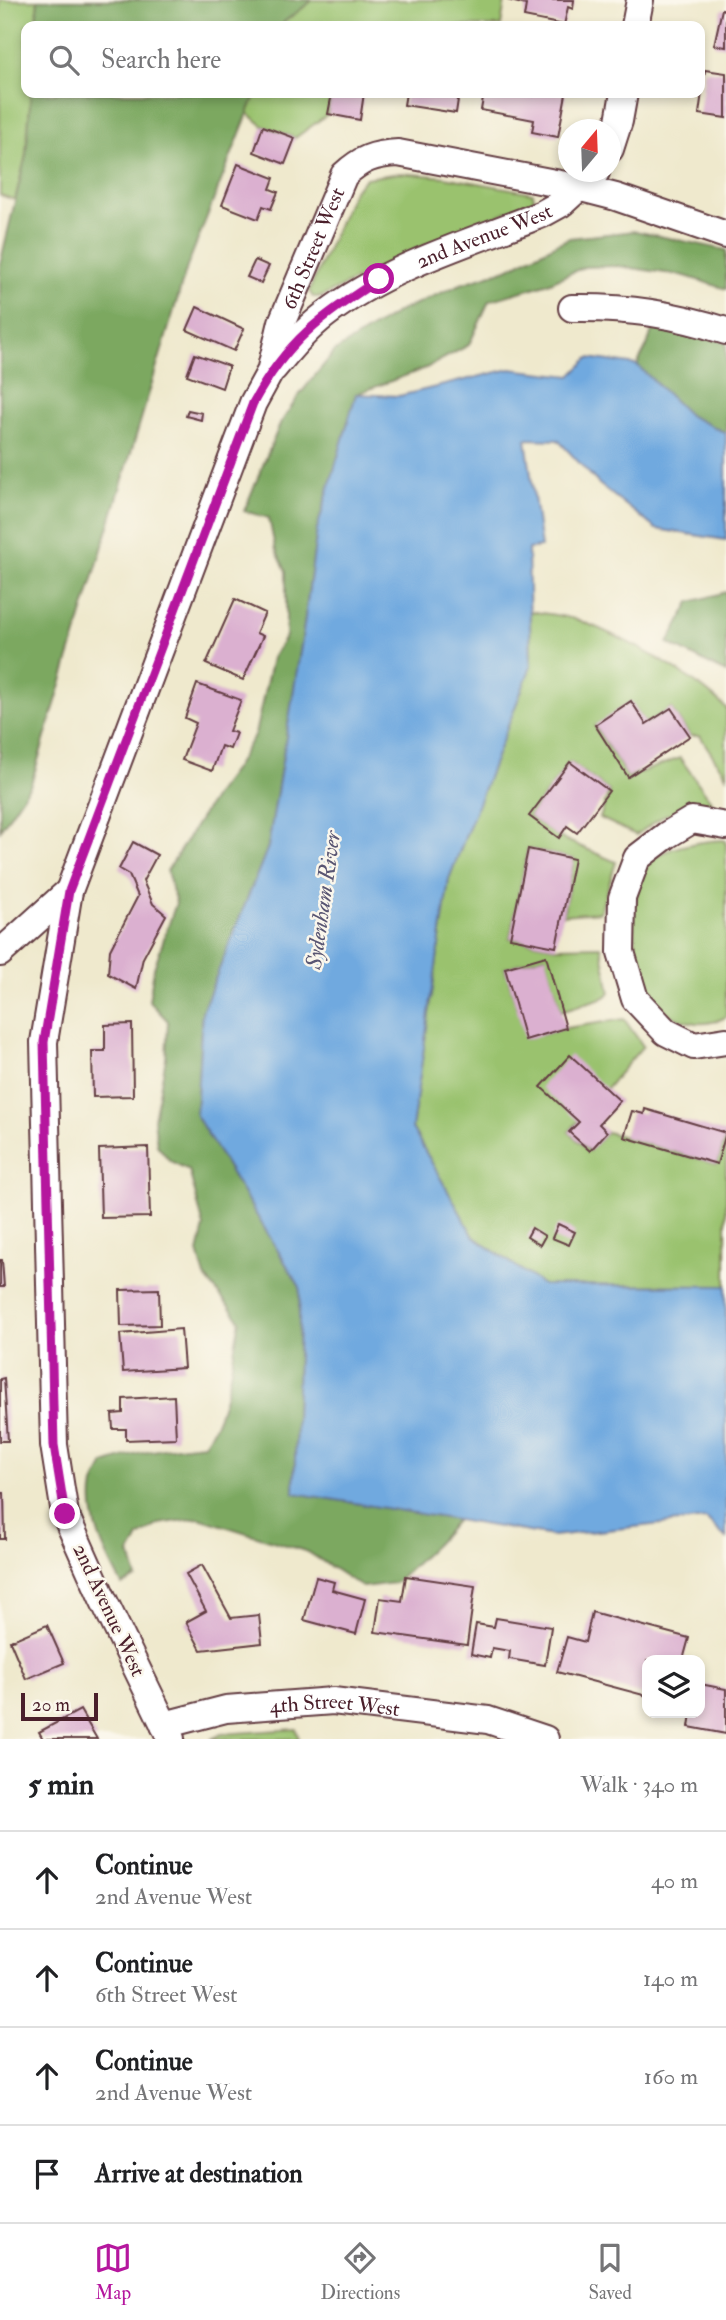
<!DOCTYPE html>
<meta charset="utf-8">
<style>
body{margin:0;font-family:"IM FELL Double Pica",serif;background:#f6f6f6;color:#202124}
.controls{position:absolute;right:21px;bottom:21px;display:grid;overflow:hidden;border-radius:14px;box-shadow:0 4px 10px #0003}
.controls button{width:63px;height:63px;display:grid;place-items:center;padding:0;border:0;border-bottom:2px solid #e0e0e0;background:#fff;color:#202124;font:35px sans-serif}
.compass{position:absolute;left:558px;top:119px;width:63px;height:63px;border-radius:50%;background:#fff;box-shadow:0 4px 10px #0003;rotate:19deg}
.scale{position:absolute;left:21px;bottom:18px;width:77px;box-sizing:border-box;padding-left:7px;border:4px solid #4a1f2b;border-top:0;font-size:19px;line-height:24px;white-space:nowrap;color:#4a1f2b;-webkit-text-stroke:5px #fbf7ec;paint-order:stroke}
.stop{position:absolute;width:21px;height:21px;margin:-16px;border:5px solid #b5179e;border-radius:50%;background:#fff}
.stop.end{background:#b5179e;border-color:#fff;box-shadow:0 2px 7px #0008}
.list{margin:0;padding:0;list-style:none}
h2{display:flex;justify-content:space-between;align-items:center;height:91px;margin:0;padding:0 28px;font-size:30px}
h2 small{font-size:23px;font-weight:400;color:#757577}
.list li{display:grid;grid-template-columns:46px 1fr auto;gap:21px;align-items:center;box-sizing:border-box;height:98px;padding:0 28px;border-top:2px solid #e0e0e0}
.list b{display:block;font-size:26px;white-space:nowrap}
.list p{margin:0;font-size:23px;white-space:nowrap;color:#757577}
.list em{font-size:23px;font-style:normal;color:#757577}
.icon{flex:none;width:38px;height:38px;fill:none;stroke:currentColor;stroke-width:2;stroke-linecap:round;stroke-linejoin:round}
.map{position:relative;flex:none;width:726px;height:1739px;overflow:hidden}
.search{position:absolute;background:#fff;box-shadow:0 4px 10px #0003;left:21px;right:21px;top:21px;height:77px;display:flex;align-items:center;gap:18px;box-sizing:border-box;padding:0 24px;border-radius:14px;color:#757577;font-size:26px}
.sheet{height:483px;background:#fff}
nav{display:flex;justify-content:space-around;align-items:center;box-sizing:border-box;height:98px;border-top:2px solid #e0e0e0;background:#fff;font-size:19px;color:#757577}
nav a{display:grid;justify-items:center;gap:4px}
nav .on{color:#b5179e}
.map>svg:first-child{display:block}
.green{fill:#9ac26e;stroke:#72704c;stroke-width:2}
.forest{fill:#7ba861;stroke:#626446;stroke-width:2}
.water{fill:#6fa9df;stroke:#5c6485;stroke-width:2}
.building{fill:#dbb0d0}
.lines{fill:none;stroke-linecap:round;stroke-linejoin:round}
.minor-casing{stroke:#633d43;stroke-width:30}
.minor{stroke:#fff;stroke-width:26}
.route{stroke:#b5179e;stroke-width:9}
.labels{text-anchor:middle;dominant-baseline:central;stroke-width:5;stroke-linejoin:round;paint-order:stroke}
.street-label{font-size:21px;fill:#4a1f2b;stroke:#fbf7ec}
.water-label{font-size:23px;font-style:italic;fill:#595673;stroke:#fbf7ec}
</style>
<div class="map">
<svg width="726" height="1739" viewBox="0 0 726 1739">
<rect width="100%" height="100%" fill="#fbf7ec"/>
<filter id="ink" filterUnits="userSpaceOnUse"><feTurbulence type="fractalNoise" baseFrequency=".0143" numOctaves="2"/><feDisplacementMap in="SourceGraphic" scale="14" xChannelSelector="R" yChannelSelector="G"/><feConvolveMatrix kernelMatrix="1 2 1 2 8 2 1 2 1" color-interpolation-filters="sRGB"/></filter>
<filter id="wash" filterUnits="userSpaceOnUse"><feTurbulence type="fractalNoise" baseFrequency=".00686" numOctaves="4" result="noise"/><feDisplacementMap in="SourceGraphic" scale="28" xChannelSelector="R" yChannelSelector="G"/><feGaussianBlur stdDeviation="1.57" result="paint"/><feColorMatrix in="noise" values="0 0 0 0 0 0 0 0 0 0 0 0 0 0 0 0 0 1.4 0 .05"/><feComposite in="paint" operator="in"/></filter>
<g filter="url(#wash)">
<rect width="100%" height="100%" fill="#efe9cd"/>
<g class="green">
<polygon points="0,0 38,0 36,26 26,26 26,93 31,93 26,155 15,200 0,195"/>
<polygon points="313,0 505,0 505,1 501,26 282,26 284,22"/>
<polygon points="256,93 332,93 328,114 295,138 263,126 248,113"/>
<polygon points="400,173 445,177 533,193 534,198 531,202 423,246 321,297 313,297 309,291 354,190 366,178"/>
<path d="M 530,611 C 545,614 563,615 578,620 C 625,638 690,673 726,708 L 726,776 L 700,736 L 690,736 L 671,708 L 646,724 L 631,702 L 595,726 L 628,777 L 680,758 L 714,805 L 665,815 L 636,835 L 600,818 L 609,791 L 570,762 L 529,816 L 559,837 L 616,862 L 600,912 L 563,915 L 574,859 L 528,849 L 510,938 L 556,947 L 601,946 L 610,993 L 605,997 L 561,1011 L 545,956 L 505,968 L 526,1039 L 566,1028 L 624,1019 L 643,1046 L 569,1132 L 589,1151 L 607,1132 L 717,1164 L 726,1135 L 726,1286 L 543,1285 L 474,1237 L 412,1128 L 449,879 L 531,666 Z"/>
<path d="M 723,840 L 726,841 L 726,1017 C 714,1023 703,1025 690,1022 C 678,1020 666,1014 658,1004 C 632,973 625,899 648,864 C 659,847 704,841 723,840 Z"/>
<polygon points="296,1729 299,1739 211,1739 222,1734"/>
</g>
<g class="forest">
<polygon points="38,0 313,0 284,22 282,26 36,26"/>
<polygon points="31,93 256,93 187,267 31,784 0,830 0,264 26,155"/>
<path d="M 635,231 L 726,250 L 726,289 L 685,276 L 618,266 L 584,267 L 546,284 L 489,301 L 469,345 L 426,368 L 356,394 L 317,529 L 302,640 L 268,847 L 202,1012 L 196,1115 L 300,1287 L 294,1493 L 457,1520 L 437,1543 L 395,1583 L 362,1587 L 308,1552 L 199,1518 L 159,1524 L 139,1537 L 130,1554 L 137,1578 L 122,1585 C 106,1555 87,1520 94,1484 C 96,1478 101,1470 104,1464 C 137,1452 169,1447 204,1444 C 229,1409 231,1361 240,1320 L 205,1277 L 198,1252 L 204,1227 L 189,1170 L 170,1161 L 157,1145 L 154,1119 L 166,1058 L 168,1021 L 149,1001 L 154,968 L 176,903 L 167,871 L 217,792 L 235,768 L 255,734 L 272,658 L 286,636 L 286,571 L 275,548 L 269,518 L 244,511 L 280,424 L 300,394 L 335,351 L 400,311 L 461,284 L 507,269 L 569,238 Z"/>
<polygon points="654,324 726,342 726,433 690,416 637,365 647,346"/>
<polygon points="726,592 726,673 668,643 690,602"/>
</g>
<polygon class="water" points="589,358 637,365 690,416 726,433 726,540 656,529 599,484 558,440 526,439 541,547 528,549 531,666 449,879 412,1128 474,1237 543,1285 726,1286 726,1538 706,1519 553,1536 294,1493 300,1287 196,1115 202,1012 268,847 302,640 317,529 356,394 399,396 510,369 571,376"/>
<g id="blocks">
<g class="building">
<polygon points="507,0 574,0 573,9 568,7 564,25 524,17 526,5"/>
<polygon points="722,9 726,10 726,47 714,45"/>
<polygon points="705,70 726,73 726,118 699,114"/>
<polygon points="332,93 364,93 360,120 328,114"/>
<polygon points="406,93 459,93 456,113 404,105"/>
<polygon points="484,93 516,93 533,96 533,93 566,94 558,137 532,132 534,120 481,110"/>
<polygon points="263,126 295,138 285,164 254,152"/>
<polygon points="238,164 274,178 270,189 278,192 271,209 263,206 258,219 222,205"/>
<polygon points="255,260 269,266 261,283 247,277"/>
<polygon points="197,307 244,329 234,351 187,330"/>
<polygon points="195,354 229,366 222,388 187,375"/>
<polygon points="188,410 202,413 201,420 186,416"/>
<polygon points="235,599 265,613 256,633 263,636 243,680 206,664"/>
<polygon points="197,684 241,700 229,731 236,733 230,749 221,746 212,771 182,760 196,723 185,718"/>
<polygon points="631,701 646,724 671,708 690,736 628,777 595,725"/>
<polygon points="570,762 609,791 577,833 567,826 559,838 529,816"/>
<polygon points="133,842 157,855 143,881 153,904 166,915 143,958 136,989 108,974 110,950 138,896 129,875 119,869"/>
<polygon points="528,849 574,859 556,947 510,938"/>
<polygon points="546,956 566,1028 525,1040 505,968"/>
<polygon points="132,1024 133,1096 93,1097 92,1051 105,1051 105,1025"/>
<polygon points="570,1055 620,1101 599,1124 607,1132 590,1151 569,1132 579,1122 541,1087"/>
<polygon points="645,1109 726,1133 717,1164 624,1137 632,1111 644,1114"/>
<polygon points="148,1147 150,1217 101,1218 99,1149"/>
<polygon points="558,1224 575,1232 569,1245 552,1238"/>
<polygon points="532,1228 545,1236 540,1245 527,1237"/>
<polygon points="0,1260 2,1260 4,1287 0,1287"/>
<polygon points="159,1289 160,1325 121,1326 120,1290"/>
<polygon points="181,1329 184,1368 123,1372 120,1334"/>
<polygon points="4,1378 8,1441 0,1441 0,1379"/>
<polygon points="174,1396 176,1438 126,1440 126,1429 113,1429 112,1414 123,1413 123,1399"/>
<polygon points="0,1493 4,1493 5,1539 0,1539"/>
<polygon points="202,1565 231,1618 259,1615 262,1643 201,1650 186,1622 206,1611 186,1574"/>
<polygon points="406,1576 475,1586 467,1645 375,1632 380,1598 402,1601"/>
<polygon points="316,1577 334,1582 332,1590 365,1599 356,1634 304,1620"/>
<polygon points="592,1612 689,1638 683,1660 647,1660 647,1696 557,1672 567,1637 585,1642"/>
<polygon points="496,1618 551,1627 545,1665 509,1659 510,1651 492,1648 490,1658 471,1654 476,1624 494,1627"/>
<polygon points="47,1625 64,1663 26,1679 10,1641"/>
<polygon points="700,1684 726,1689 726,1734 689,1727 691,1713 700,1713"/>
<polygon points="80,1710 97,1739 43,1739 39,1732"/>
</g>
</g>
</g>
<g filter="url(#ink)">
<use href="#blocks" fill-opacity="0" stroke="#633d43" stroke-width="2"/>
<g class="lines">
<defs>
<g id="minor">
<polyline points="635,26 640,0"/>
<polyline points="610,149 619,121 624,93"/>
<path d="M 572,308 C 628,307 673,314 726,331"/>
<path id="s1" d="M 274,368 C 290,348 306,329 326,314 C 389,266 469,243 542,214 L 562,203 L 596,172"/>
<polyline points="726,826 692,820 667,835 637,858 622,898 621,952 635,999 666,1032 694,1046 726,1041"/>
<polyline points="0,953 69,891"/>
<path id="s2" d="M 164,1725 L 226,1709 L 333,1701 L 488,1720 L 545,1739"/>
<path id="s3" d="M 171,1739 L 102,1597 L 65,1514 L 54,1445 L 44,1042 L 69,891 L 253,403 L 270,372 L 282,322 L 344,175 C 361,159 374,154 398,153 L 581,188 L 616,197 L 726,235"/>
</g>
</defs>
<use href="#minor" class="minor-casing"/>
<use href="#minor" class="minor"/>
</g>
</g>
<g class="lines" filter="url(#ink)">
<path class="route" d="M 65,1514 L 54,1445 L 44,1042 L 69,891 L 253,403 C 288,339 320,318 379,279"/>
</g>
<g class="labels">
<g class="street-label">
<text stroke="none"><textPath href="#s1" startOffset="252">2nd Avenue West</textPath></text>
<text stroke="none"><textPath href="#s3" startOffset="1563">6th Street West</textPath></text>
<text transform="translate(109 1610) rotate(65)">2nd Avenue West</text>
<text stroke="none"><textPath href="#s2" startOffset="173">4th Street West</textPath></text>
</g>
<g class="water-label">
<text transform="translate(323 900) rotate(-82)">Sydenham River</text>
</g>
</g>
</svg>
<div class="controls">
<button><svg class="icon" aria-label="layers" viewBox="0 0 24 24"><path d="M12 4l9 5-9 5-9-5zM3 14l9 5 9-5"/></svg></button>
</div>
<svg class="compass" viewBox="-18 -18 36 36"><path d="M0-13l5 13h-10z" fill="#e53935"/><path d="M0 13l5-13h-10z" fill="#757577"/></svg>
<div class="scale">20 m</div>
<div class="stop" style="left:379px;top:279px"></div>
<div class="stop end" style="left:65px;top:1514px"></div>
<div class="search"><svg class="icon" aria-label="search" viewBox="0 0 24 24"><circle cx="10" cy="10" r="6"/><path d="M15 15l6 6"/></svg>Search here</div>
</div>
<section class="sheet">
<h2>5 min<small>Walk · 340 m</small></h2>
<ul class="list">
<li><svg class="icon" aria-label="ahead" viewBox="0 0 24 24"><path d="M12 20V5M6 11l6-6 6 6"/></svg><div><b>Continue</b><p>2nd Avenue West</p></div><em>40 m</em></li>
<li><svg class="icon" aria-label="ahead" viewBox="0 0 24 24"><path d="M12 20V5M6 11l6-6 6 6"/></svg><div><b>Continue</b><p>6th Street West</p></div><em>140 m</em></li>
<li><svg class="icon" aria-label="ahead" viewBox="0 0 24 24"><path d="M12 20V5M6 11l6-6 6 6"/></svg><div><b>Continue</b><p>2nd Avenue West</p></div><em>160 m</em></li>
<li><svg class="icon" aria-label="arrive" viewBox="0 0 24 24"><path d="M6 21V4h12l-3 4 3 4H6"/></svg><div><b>Arrive at destination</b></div></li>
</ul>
</section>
<nav>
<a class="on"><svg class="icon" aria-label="map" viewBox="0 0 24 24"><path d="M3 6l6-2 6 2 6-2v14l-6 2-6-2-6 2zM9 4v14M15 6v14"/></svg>Map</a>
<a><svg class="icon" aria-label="directions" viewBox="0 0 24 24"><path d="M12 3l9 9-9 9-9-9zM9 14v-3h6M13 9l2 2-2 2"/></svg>Directions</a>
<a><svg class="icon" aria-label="saved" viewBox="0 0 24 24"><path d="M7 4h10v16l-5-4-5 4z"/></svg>Saved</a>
</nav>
